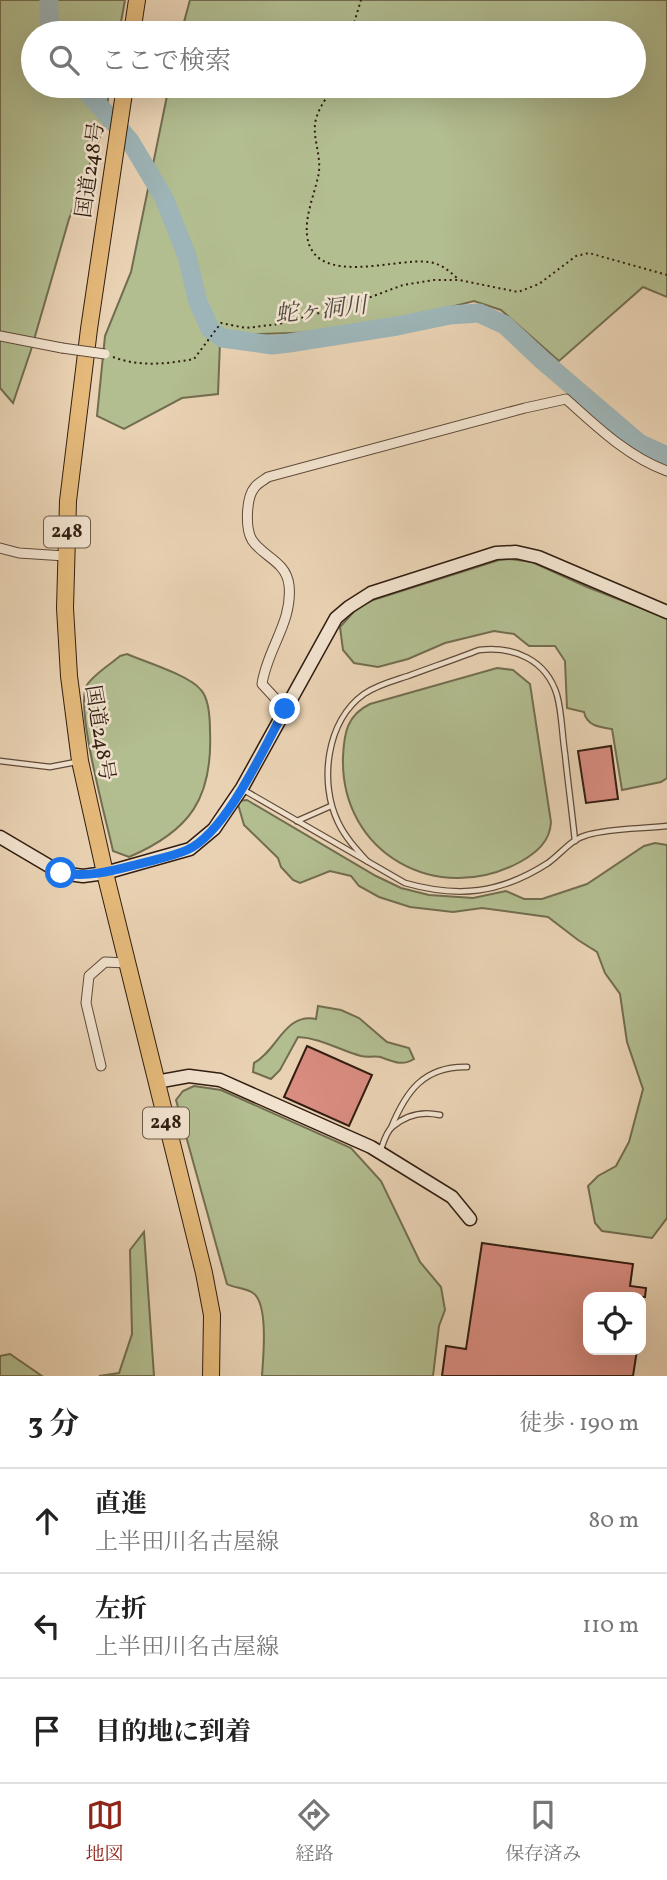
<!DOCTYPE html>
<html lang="ja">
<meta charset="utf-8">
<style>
body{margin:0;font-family:Vollkorn,"Noto Serif JP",serif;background:#f6f6f6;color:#222}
.controls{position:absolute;right:21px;bottom:21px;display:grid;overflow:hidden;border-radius:14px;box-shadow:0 7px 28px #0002}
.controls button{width:63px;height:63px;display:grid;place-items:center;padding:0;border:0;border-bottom:2px solid #e0e0e0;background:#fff;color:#222;font:35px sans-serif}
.stop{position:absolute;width:21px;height:21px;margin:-16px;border:5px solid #1a73e8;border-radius:50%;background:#fff}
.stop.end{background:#1a73e8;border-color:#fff;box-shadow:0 2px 7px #0008}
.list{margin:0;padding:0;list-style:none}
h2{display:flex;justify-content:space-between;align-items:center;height:91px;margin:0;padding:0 28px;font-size:30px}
h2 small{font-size:23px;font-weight:400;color:#767676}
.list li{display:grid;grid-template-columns:46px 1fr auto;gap:21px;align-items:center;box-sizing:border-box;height:105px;padding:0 28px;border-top:2px solid #e0e0e0}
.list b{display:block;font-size:26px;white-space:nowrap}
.list p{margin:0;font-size:23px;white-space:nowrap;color:#767676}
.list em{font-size:23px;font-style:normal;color:#767676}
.icon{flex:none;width:38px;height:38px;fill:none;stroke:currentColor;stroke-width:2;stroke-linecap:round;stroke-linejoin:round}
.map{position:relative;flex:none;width:667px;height:1376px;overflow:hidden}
.search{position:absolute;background:#fff;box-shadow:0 7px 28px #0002;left:21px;right:21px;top:21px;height:77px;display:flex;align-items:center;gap:18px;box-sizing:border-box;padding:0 24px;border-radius:38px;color:#767676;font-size:26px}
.sheet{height:406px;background:#fff}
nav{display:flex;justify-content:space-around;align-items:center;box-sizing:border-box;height:98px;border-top:2px solid #e0e0e0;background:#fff;font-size:19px;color:#767676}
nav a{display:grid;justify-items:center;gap:4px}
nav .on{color:#8f2418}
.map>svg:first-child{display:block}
.green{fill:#b2bd90;stroke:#726d50;stroke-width:2}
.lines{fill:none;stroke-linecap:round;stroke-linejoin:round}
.river{stroke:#9db5b8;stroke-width:19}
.building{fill:#d98c80;stroke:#311d10;stroke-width:2}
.lane-casing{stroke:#5f4a39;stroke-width:7}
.street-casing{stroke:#5f4a39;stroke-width:11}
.secondary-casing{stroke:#311d10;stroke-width:15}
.highway-casing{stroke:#311d10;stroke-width:18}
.path{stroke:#311d10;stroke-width:2;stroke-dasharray:2 3.5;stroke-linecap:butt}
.lane{stroke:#f1e2ce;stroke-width:4.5}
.street{stroke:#f1e2ce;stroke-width:9}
.secondary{stroke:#f1e2ce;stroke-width:12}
.highway{stroke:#e4b97a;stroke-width:16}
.street-bridge-casing{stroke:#5f4a39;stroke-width:11;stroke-linecap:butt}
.street-bridge{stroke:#f1e2ce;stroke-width:9}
.route{stroke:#1a73e8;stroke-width:9}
.labels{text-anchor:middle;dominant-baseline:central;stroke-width:5;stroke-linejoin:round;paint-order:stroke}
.shield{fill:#f1e2ce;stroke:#6b5849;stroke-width:2}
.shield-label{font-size:19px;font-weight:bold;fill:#311d10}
.street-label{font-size:21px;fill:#311d10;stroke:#f1e2ce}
.water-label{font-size:23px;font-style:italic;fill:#514b42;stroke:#f1e2ce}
</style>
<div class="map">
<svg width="667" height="1376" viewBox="0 0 667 1376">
<rect width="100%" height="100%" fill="#e9d2b3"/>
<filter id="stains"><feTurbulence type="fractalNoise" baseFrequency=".00286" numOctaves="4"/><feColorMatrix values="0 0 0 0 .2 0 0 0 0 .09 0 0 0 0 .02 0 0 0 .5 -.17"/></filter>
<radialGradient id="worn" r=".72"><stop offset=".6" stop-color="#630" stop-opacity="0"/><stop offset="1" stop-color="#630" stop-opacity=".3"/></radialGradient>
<g class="green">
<polygon points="0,0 125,0 119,33 33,33 33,86 110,86 104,126 69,219 31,350 13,403 0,388"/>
<polygon points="190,0 667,0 667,297 643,287 559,361 501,310 474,301 415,316 323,332 259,334 220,342 218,394 182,398 124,429 97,416 105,336 131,272 169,86 634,86 634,33 181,33"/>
<path d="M 510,559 L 532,562 L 587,587 L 667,618 L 667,778 L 661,782 L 622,790 L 612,729 C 599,727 587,726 584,712 L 567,708 L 565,661 L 555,646 L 529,646 L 514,634 L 494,631 L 445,643 L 408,659 L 378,667 L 354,663 L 343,650 L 340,627 L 358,607 L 373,600 L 499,560 Z"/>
<path d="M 127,654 C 145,662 189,675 201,690 C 209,699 210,719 210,731 C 213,798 190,831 129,857 L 113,851 C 107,822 74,705 87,685 C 94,674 111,664 120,656 Z"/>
<path d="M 497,668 L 513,670 L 530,684 L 551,822 C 550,842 536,853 520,862 C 437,907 340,853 343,757 C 344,733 347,715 370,704 Z"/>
<polygon points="247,800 376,876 401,888 429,895 473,898 506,891 524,899 542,899 587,884 644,846 655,843 667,845 667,1218 652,1238 602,1231 595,1223 588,1186 598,1176 616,1166 629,1142 643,1089 627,1042 620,994 605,973 597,952 578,940 548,917 482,908 453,912 410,907 379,897 359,886 351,876 330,871 300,883 293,880 281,867 278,858 244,825 237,801"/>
<path d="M 318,1006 L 341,1010 L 359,1018 L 387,1042 L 409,1048 L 414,1059 C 403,1066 394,1062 383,1058 C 376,1055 368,1058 361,1056 C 339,1050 321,1038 298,1037 L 280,1070 L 271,1079 L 253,1072 L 254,1063 C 278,1050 284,1013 316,1019 Z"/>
<path d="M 194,1086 L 221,1090 L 351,1148 L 381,1181 L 420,1262 L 441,1287 L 445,1310 L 439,1326 L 433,1376 L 262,1376 C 263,1359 269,1304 253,1293 C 246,1288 234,1288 227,1284 L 176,1100 L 183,1091 Z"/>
<polygon points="144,1232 154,1376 99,1376 119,1373 132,1334 130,1250"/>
<polygon points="10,1354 42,1376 0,1376 0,1356"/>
</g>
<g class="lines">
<g class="river">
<polyline points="49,0 49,20 54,33"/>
<polyline points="82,86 130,141 164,198 187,256 198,302 210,329 222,338 272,345 289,343 397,326 450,315 479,313 505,325 542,360 639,443 667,456"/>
</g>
</g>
<g class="building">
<polygon points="611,746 618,799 586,803 578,751"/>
<polygon points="307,1046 372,1075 349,1126 284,1097"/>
<polygon points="482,1243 633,1264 630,1286 646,1288 645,1297 588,1297 588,1350 637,1350 633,1376 442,1376 446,1346 466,1349"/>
</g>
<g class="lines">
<defs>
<g id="lane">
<polyline points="0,761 50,767 76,762"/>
<path d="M 242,789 L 405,883 C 458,898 500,894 548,863 C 561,854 571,839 587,835 C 612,828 641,829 667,826"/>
<polyline points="297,821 331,806"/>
<path d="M 367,861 C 356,849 345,837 338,822 C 319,783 326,721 364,694 C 377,685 393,681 408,676 C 432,667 456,659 479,650 C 513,646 546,659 557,695 C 562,713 562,735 565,754 C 568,783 572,812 575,841"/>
<path d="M 391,1128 C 406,1091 424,1066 467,1067"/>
<path d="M 380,1152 C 383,1144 386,1132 392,1127 C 406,1115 423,1111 440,1115"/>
</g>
<g id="street">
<polyline points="0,336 62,348"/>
<polyline points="0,548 19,553 65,556"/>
<path d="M 285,709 L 262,684 C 267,649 293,622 289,585 C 286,561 263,557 252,540 C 245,528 246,497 255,487 C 258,483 264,480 268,477 L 525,408 L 566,399 C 596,426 628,457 667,471"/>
<polyline points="101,1066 86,1003 89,976 105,962 126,963"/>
</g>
<g id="secondary">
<polyline points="0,837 61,873 83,876 105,873 190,849 214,829 242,788 336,618 349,607 371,593 496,553 516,552 538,557 667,612"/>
<polyline points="156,1082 189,1076 220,1080 371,1147 452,1197 470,1219"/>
</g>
<g id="highway">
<polyline points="132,33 137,0"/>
<polyline points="125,86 89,329 68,501 65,608 69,676 80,761 105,873 204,1273 212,1315 211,1376"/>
</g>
</defs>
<use href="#lane" class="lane-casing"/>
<use href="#street" class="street-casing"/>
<use href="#secondary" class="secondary-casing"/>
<use href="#highway" class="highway-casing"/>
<g class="path">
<polyline points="351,33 361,0"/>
<path d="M 334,86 C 328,96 319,107 316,119 C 311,137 323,157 318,177 C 314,195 305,216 307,235 C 313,289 397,257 429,262 C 441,264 448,270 457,278"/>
<path d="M 113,357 C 139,367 167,364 194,359 L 221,323 L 246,328 L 279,324 L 352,304 L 403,285 L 434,280 L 459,280 L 518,292 L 539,284 L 576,256 L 589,253 L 667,275"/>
</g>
<use href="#lane" class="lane"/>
<use href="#street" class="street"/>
<use href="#secondary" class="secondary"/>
<use href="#highway" class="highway"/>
<defs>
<polyline id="street-bridge" points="62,348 105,354"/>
</defs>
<use href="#street-bridge" class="street-bridge-casing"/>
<use href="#street-bridge" class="street-bridge"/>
</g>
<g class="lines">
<path class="route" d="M 61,873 C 89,877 108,872 135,865 C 152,860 171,857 187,850 C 226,833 265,746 285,709"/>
</g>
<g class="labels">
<g class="shield">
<rect x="44" y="516.5" width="46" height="31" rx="5"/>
<rect x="143" y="1107.5" width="46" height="31" rx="5"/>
</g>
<g class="shield-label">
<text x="67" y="532">248</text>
<text x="166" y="1123">248</text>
</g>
<g class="street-label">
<text transform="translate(91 170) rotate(-82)">国道248号</text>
<text transform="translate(99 733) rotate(81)">国道248号</text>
</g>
<g class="water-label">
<text transform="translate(321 311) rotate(-6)">蛇ヶ洞川</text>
</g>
</g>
<rect width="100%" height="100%" filter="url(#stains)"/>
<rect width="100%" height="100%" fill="url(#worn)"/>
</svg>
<div class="controls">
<button><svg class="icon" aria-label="locate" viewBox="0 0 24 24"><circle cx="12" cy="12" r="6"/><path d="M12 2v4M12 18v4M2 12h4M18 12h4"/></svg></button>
</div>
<div class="stop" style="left:61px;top:873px"></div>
<div class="stop end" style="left:285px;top:709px"></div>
<div class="search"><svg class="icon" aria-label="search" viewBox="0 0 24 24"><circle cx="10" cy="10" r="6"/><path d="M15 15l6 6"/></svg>ここで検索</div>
</div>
<section class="sheet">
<h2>3 分<small>徒歩 · 190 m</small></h2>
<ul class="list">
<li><svg class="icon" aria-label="ahead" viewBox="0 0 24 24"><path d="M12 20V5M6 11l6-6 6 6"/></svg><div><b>直進</b><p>上半田川名古屋線</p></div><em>80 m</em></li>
<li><svg class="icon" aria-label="left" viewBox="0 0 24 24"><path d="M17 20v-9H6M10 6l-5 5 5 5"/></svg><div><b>左折</b><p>上半田川名古屋線</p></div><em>110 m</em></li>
<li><svg class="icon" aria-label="arrive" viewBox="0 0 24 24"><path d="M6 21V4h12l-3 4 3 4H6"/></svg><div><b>目的地に到着</b></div></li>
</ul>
</section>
<nav>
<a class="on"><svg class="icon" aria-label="map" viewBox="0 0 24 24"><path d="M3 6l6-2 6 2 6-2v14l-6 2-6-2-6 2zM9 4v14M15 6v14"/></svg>地図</a>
<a><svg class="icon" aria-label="directions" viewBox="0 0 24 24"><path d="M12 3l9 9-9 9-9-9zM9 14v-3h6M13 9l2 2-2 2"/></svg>経路</a>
<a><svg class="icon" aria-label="saved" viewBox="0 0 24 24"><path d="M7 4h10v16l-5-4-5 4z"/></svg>保存済み</a>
</nav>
